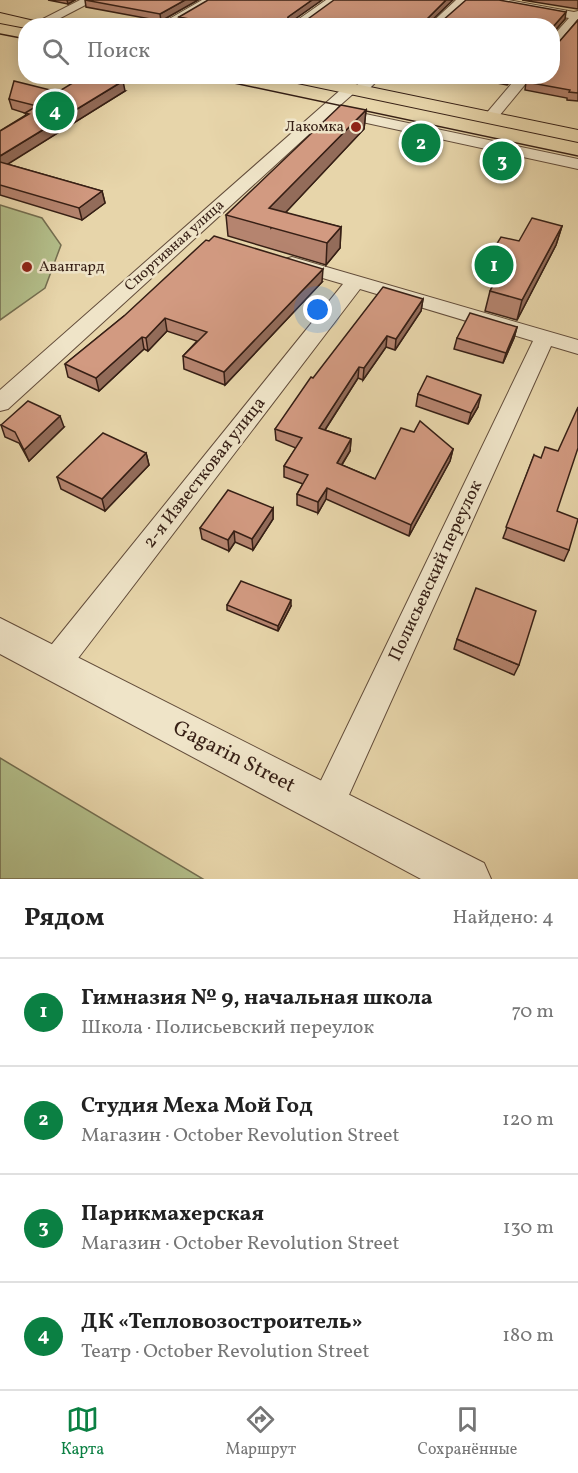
<!DOCTYPE html>
<html lang="ru">
<meta charset="utf-8">
<style>
body{margin:0;font-family:Vollkorn,serif;background:#f2f2f2;color:#222}
.you{position:absolute;left:318px;top:310px;width:21px;height:21px;margin:-15px;border:4px solid #fff;border-radius:50%;background:#1a73e8;box-shadow:0 0 0 9px #1a73e833}
.badge{display:grid;place-items:center;width:39px;height:39px;border-radius:50%;background:#0b8043;color:#fff;font-size:20px;font-weight:700}
.pin{position:absolute;translate:-50% -50%;border:3px solid #fff;box-shadow:0 2px 6px #0006}
.list{margin:0;padding:0;list-style:none}
h2{display:flex;justify-content:space-between;align-items:center;height:78px;margin:0;padding:0 24px;font-size:26px}
h2 small{font-size:20px;font-weight:400;color:#767676}
.list li{display:grid;grid-template-columns:39px 1fr auto;gap:18px;align-items:center;box-sizing:border-box;height:108px;padding:0 24px;border-top:2px solid #e0e0e0}
.list b{display:block;font-size:22px;white-space:nowrap}
.list p{margin:0;font-size:20px;white-space:nowrap;color:#767676}
.list em{font-size:20px;font-style:normal;color:#767676}
.icon{flex:none;width:33px;height:33px;fill:none;stroke:currentColor;stroke-width:2;stroke-linecap:round;stroke-linejoin:round}
.map{position:relative;flex:none;width:578px;height:879px;overflow:hidden}
.search{position:absolute;background:#fff;box-shadow:0 3px 15px #0003;left:18px;right:18px;top:18px;height:66px;display:flex;align-items:center;gap:15px;box-sizing:border-box;padding:0 21px;border-radius:24px;color:#767676;font-size:22px}
.sheet{height:510px;background:#fff}
nav{display:flex;justify-content:space-around;align-items:center;box-sizing:border-box;height:84px;border-top:2px solid #e0e0e0;background:#fff;font-size:16px;color:#767676}
nav a{display:grid;justify-items:center;gap:3px}
nav .on{color:#0b8043}
.map>svg:first-child{display:block}
.green{fill:#b3be8a;stroke:#746e50;stroke-width:1.5}
.lines{fill:none;stroke-linecap:round;stroke-linejoin:round}
.minor-casing{stroke:#624c3a;stroke-width:2}
.tertiary-casing{stroke:#624c3a;stroke-width:2}
.primary-casing{stroke:#361f15;stroke-width:2}
.minor{fill:#efe4c8;fill-rule:evenodd}
.tertiary{fill:#efe4c8;fill-rule:evenodd}
.primary{fill:#e7d5aa;fill-rule:evenodd}
.tram{stroke:#361f15;stroke-width:1.5}
.wall{fill:#b5846f;stroke:#361f15;stroke-width:1.5}
.shaded-wall{fill:#936c5a;stroke:#361f15;stroke-width:1.5}
.building{fill:#d29a81;stroke:#361f15;stroke-width:1.5}
.poi-dot{fill:#8f2418;stroke:#efe4c8;stroke-width:2}
.labels{text-anchor:middle;dominant-baseline:central;stroke-width:5;stroke-linejoin:round;paint-order:stroke}
.far-poi-label{font-size:15px;fill:#361f15;stroke:#efe4c8;text-anchor:end}
.far-street-label{font-size:15px;fill:#361f15;stroke:#efe4c8}
.street-label{font-size:18px;fill:#361f15;stroke:#efe4c8}
.near-street-label{font-size:21px;fill:#361f15;stroke:#efe4c8}
</style>
<div class="map">
<svg width="578" height="879" viewBox="0 0 578 879">
<rect width="100%" height="100%" fill="#e7d5aa"/>
<filter id="stains"><feTurbulence type="fractalNoise" baseFrequency=".00333" numOctaves="4"/><feColorMatrix values="0 0 0 0 .2 0 0 0 0 .09 0 0 0 0 .02 0 0 0 .5 -.17"/></filter>
<radialGradient id="worn" r=".72"><stop offset=".6" stop-color="#630" stop-opacity="0"/><stop offset="1" stop-color="#630" stop-opacity=".3"/></radialGradient>
<g class="green">
<polygon points="0,205 42,218 61,245 45,288 0,320"/>
<polygon points="0,758 203,879 0,879"/>
</g>
<g class="lines">
<defs>
<g id="minor">
<polygon points="80,0 95,0 45,26 31,25"/>
<polygon points="202,0 216,0 173,26 157,26"/>
<polygon points="326,0 339,0 304,26 289,26"/>
<polygon points="456,0 469,0 441,26 428,26"/>
<polygon points="483,0 508,0 574,12 578,11 578,21 556,48 552,49 552,37 569,18 489,3"/>
<polygon points="367,76 382,76 364,94 354,93 337,108 578,159 578,169 330,115 8,409 0,411 0,390 345,86 355,87"/>
<polygon points="518,76 532,76 495,121 485,121 483,118 485,115"/>
<polygon points="292,257 578,340 578,354 551,346 339,817 327,822 315,817 310,805 315,793 533,341 360,289 66,674 55,678 44,674 40,664 44,654 343,284 285,267 283,263 285,259"/>
</g>
<polygon id="tertiary" points="0,618 484,863 491,879 421,879 0,654"/>
<g id="primary">
<polygon points="0,13 43,23 45,26 26,26 26,28 0,23"/>
<polygon points="279,76 317,76 578,130 578,142 288,81"/>
</g>
</defs>
<use href="#minor" class="minor-casing"/>
<use href="#tertiary" class="tertiary-casing"/>
<use href="#primary" class="primary-casing"/>
<use href="#minor" class="minor"/>
<use href="#tertiary" class="tertiary"/>
<use href="#primary" class="primary"/>
<g class="tram">
<polyline points="0,34 26,39"/>
<polyline points="201,76 578,156"/>
</g>
</g>
<g class="wall">
<polygon points="48,0 75,0 68,4"/>
<polygon points="85,0 198,0 161,21 86,7"/>
<polygon points="322,0 293,20 431,21 565,19 552,34 552,26 186,26 180,24 179,17"/>
<polygon points="522,0 578,0 578,9"/>
<polygon points="578,20 578,101 567,100 567,98 525,90 526,82"/>
<polygon points="460,76 515,76 507,85"/>
<polygon points="125,91 7,164 102,191 105,203 82,220 0,195 0,131 26,115 25,113 12,109 9,99 58,92"/>
<polygon points="366,110 364,129 285,213 341,227 340,248 326,265 228,236 226,215"/>
<polygon points="562,226 556,245 517,320 485,311 490,291 495,281 484,278 488,258 519,241"/>
<polygon points="322,282 225,385 184,369 183,356 197,341 167,331 148,351 144,349 99,391 68,377 65,364 124,316"/>
<polygon points="423,299 421,311 395,350 386,347 363,380 358,378 325,430 351,439 350,451 342,465 375,479 453,449 450,461 409,536 326,499 318,513 297,505 297,494 303,484 284,477 284,466 296,448 276,440 275,429"/>
<polygon points="517,327 514,338 503,363 454,349 457,338"/>
<polygon points="418,394 478,407 468,424 416,406"/>
<polygon points="1,425 64,427 29,461 19,443 5,437"/>
<polygon points="146,453 149,465 105,511 61,489 57,477"/>
<polygon points="534,455 557,511 569,550 564,561 503,538"/>
<polygon points="273,508 273,519 253,550 235,542 229,551 202,539 200,528"/>
<polygon points="227,605 291,606 278,631 227,610"/>
<polygon points="457,639 519,665 514,675 454,649"/>
</g>
<g class="shaded-wall">
<polygon points="67,0 75,0 68,4"/>
<polygon points="185,0 198,0 161,21 160,14"/>
<polygon points="312,0 322,0 288,24 288,17"/>
<polygon points="446,0 453,0 426,26 427,19"/>
<polygon points="566,12 565,19 552,34 552,28"/>
<polygon points="510,76 515,76 507,85 509,77"/>
<polygon points="123,81 125,91 0,169 0,156"/>
<polygon points="366,110 364,129 271,228 269,208"/>
<polygon points="102,191 105,203 82,220 79,208"/>
<polygon points="562,226 556,245 517,320 522,300"/>
<polygon points="341,227 340,248 326,265 327,243"/>
<polygon points="323,269 322,282 225,385 224,372"/>
<polygon points="423,299 421,311 395,350 396,339"/>
<polygon points="165,318 167,331 148,351 146,338"/>
<polygon points="517,327 514,338 503,363 506,353"/>
<polygon points="387,336 386,347 363,380 364,368"/>
<polygon points="142,337 144,349 99,391 96,378"/>
<polygon points="359,367 358,378 319,439 319,428"/>
<polygon points="481,395 478,407 468,424 471,413"/>
<polygon points="60,416 64,427 29,461 24,450"/>
<polygon points="351,439 350,451 336,474 337,463"/>
<polygon points="453,449 450,461 409,536 411,525"/>
<polygon points="146,453 149,465 105,511 102,499"/>
<polygon points="327,488 326,499 318,513 318,502"/>
<polygon points="273,508 273,519 253,550 252,539"/>
<polygon points="234,531 235,542 229,551 228,540"/>
<polygon points="291,600 291,606 278,631 278,626"/>
</g>
<g class="building">
<polygon points="85,0 185,0 160,14"/>
<polygon points="208,0 312,0 288,17 287,20 305,21 334,0 446,0 427,19 429,21 442,21 466,0 499,0 566,12 552,28 552,26 225,26 179,17"/>
<polygon points="578,20 578,93 569,92 570,90 526,82 531,76 552,76 552,43 558,43"/>
<polygon points="84,76 104,76 123,81 0,156 0,131 29,114 25,113 37,106 9,99 14,81 58,92"/>
<polygon points="341,105 366,110 269,208 341,227 327,243 226,215"/>
<polygon points="0,162 102,191 79,208 0,185"/>
<polygon points="532,218 562,226 522,300 490,291 506,263 488,258 501,237 519,241"/>
<polygon points="214,236 323,269 224,372 183,356 207,332 165,318 146,338 142,337 96,378 65,364 124,316 206,240 209,241"/>
<polygon points="383,287 423,299 396,339 387,336 364,368 359,367 319,428 351,439 337,463 375,479 401,428 414,432 420,421 453,449 411,525 327,488 318,502 297,494 308,475 284,466 302,438 275,429 311,377 313,378"/>
<polygon points="470,313 517,327 506,353 457,338"/>
<polygon points="427,376 481,395 471,413 418,394"/>
<polygon points="28,401 60,416 24,450 15,432 1,425"/>
<polygon points="578,407 578,448 557,511 578,519 569,550 506,527 534,455 541,458 545,447 558,451"/>
<polygon points="103,433 146,453 102,499 57,477"/>
<polygon points="228,490 273,508 252,539 234,531 228,540 200,528"/>
<polygon points="241,581 291,600 278,626 227,605"/>
<polygon points="476,588 536,611 519,665 457,639"/>
</g>
<g class="poi-dot">
<circle cx="356" cy="127" r="6"/>
<circle cx="27" cy="267" r="6"/>
</g>
<g class="labels">
<g class="far-poi-label">
<text x="344" y="127">Лакомка</text>
<text x="39" y="267" text-anchor="start">Авангард</text>
</g>
<g class="far-street-label">
<text transform="translate(175 246) rotate(-42)">Спортивная улица</text>
</g>
<g class="street-label">
<text transform="translate(205 473) rotate(-52)">2-я Известковая улица</text>
<text transform="translate(436 571) rotate(-65)">Полисьевский переулок</text>
</g>
<g class="near-street-label">
<text transform="translate(234 757) rotate(27)">Gagarin Street</text>
</g>
</g>
<rect width="100%" height="100%" filter="url(#stains)"/>
<rect width="100%" height="100%" fill="url(#worn)"/>
</svg>
<div class="you"></div>
<div class="pin badge" style="left:494px;top:265px">1</div>
<div class="pin badge" style="left:421px;top:143px">2</div>
<div class="pin badge" style="left:502px;top:161px">3</div>
<div class="pin badge" style="left:55px;top:111px">4</div>
<div class="search"><svg class="icon" aria-label="search" viewBox="0 0 24 24"><circle cx="10" cy="10" r="6"/><path d="M15 15l6 6"/></svg>Поиск</div>
</div>
<section class="sheet">
<h2>Рядом<small>Найдено: 4</small></h2>
<ul class="list">
<li><span class="badge">1</span><div><b>Гимназия № 9, начальная школа</b><p>Школа · Полисьевский переулок</p></div><em>70 m</em></li>
<li><span class="badge">2</span><div><b>Студия Меха Мой Год</b><p>Магазин · October Revolution Street</p></div><em>120 m</em></li>
<li><span class="badge">3</span><div><b>Парикмахерская</b><p>Магазин · October Revolution Street</p></div><em>130 m</em></li>
<li><span class="badge">4</span><div><b>ДК «Тепловозостроитель»</b><p>Театр · October Revolution Street</p></div><em>180 m</em></li>
</ul>
</section>
<nav>
<a class="on"><svg class="icon" aria-label="map" viewBox="0 0 24 24"><path d="M3 6l6-2 6 2 6-2v14l-6 2-6-2-6 2zM9 4v14M15 6v14"/></svg>Карта</a>
<a><svg class="icon" aria-label="directions" viewBox="0 0 24 24"><path d="M12 3l9 9-9 9-9-9zM9 14v-3h6M13 9l2 2-2 2"/></svg>Маршрут</a>
<a><svg class="icon" aria-label="saved" viewBox="0 0 24 24"><path d="M7 4h10v16l-5-4-5 4z"/></svg>Сохранённые</a>
</nav>
